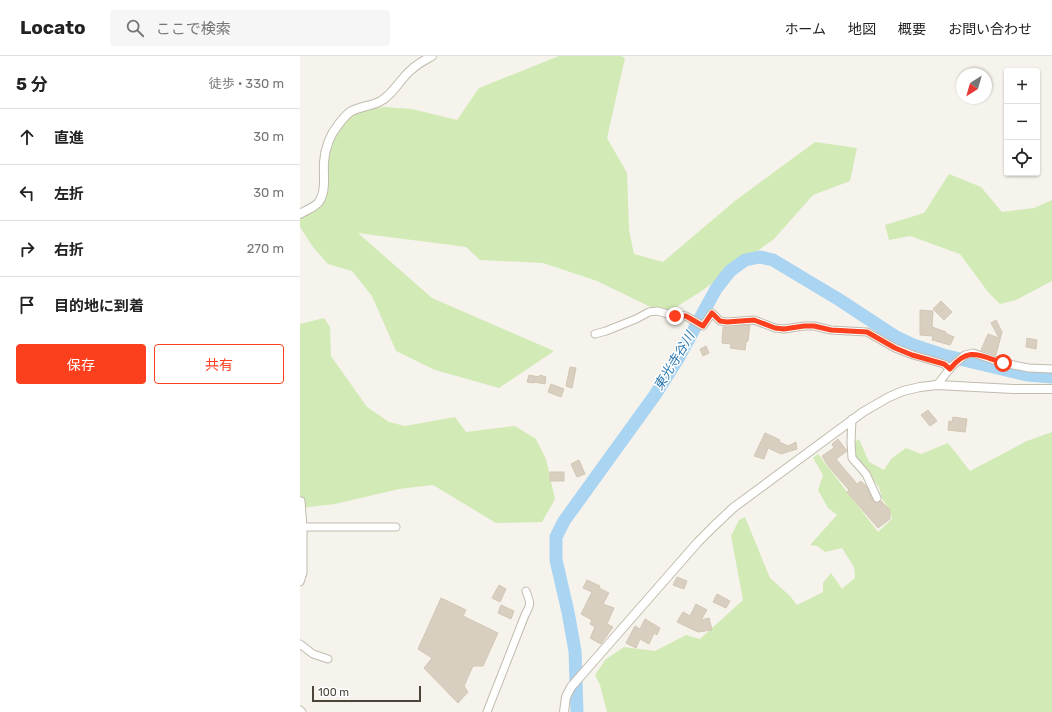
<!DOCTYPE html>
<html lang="ja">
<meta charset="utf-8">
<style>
body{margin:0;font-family:Rubik,"Noto Sans JP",sans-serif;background:#f6f6f6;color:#222}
.controls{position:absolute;right:12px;top:12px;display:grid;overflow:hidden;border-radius:4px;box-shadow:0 1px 3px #0004}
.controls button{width:36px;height:36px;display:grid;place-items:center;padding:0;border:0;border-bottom:1px solid #e0e0e0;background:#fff;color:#222;font:20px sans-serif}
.compass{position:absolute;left:656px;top:12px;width:36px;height:36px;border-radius:50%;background:#fff;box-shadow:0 1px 3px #0004;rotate:217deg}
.scale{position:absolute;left:12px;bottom:10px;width:109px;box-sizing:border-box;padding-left:4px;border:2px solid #4b4439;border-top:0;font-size:11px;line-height:14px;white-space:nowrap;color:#4b4439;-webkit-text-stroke:3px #fff;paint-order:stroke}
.stop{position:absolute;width:12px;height:12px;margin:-9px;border:3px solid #fc3f1d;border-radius:50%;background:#fff}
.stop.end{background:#fc3f1d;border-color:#fff;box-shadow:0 1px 4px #0008}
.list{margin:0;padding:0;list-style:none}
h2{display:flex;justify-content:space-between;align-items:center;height:52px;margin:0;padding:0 16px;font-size:17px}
h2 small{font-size:13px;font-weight:400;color:#767676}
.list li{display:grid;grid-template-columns:26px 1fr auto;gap:12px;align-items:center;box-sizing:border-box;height:56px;padding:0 16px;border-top:1px solid #e0e0e0}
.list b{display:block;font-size:15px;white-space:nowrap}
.list em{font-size:13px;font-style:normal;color:#767676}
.actions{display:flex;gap:8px;padding:12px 16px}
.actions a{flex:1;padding:9px 0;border:1px solid #fc3f1d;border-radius:4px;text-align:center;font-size:14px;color:#fc3f1d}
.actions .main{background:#fc3f1d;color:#fff}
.icon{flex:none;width:22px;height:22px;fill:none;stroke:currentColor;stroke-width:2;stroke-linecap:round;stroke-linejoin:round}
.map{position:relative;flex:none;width:752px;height:656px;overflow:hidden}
header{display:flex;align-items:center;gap:24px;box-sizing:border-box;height:56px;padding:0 20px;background:#fff;border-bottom:1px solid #e0e0e0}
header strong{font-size:19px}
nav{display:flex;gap:22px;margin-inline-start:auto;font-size:14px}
.search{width:280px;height:36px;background:#f6f6f6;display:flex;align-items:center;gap:10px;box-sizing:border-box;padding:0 14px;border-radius:4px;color:#767676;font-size:15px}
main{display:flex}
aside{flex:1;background:#fff}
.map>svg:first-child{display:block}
.green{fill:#d2eab5}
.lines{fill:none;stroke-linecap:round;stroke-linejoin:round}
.river{stroke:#a9d4f2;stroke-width:13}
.building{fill:#d8cfc1;stroke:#d3c7b4}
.minor-casing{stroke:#c2bbae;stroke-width:9}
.tertiary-casing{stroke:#c2bbae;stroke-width:10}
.minor{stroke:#fff;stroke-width:7}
.tertiary{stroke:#fff;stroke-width:8}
.route{stroke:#fc3f1d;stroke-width:5}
.labels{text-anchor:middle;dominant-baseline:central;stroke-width:3;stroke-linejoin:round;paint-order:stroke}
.water-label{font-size:13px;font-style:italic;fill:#2e7ab2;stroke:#fff}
</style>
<header>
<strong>Locato</strong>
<div class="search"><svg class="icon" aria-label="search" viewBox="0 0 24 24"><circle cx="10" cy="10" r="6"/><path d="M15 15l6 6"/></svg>ここで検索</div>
<nav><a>ホーム</a><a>地図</a><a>概要</a><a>お問い合わせ</a></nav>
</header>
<main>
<aside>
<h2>5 分<small>徒歩 · 330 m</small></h2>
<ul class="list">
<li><svg class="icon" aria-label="ahead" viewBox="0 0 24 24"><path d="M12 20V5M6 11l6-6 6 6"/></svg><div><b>直進</b></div><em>30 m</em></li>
<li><svg class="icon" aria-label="left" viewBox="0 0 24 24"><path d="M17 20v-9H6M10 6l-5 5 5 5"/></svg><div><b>左折</b></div><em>30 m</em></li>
<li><svg class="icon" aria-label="right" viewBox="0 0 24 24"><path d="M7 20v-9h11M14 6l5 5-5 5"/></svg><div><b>右折</b></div><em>270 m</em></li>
<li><svg class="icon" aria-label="arrive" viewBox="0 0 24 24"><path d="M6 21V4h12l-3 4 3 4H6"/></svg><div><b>目的地に到着</b></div></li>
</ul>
<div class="actions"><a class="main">保存</a><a>共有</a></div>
</aside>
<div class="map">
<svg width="752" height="656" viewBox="0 0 752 656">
<rect width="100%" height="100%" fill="#f6f3ec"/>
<g class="green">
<polygon points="259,0 321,0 325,2 307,82 327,117 329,174 334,198 363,206 436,144 515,86 557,92 550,125 513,139 474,183 400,236 365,258 297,225 243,207 180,204 166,191 58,177 132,242 254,295 199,332 135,314 96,295 72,240 52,215 28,208 13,191 0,171 0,158 23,144 19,120 27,83 56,56 84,51 112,53 157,64 179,32"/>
<polygon points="649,118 681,131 702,156 734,152 752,144 752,225 716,244 700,248 688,236 660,198 610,180 589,184 585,169 624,157"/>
<polygon points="24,262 30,271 31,300 67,351 89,366 105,370 155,361 166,376 215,370 236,383 246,403 255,443 242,466 196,467 133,429 99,433 35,448 0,452 0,268"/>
<polygon points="752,376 752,656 307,656 300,629 295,619 305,604 324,591 355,595 386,579 400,583 443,544 431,480 439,464 445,461 470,522 490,540 497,549 523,536 523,527 531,517 542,533 555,522 554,511 542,492 525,496 517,490 510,489 537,459 528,452 518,434 523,419 513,402 518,398 578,476 592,463 590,454 582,443 579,431 554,402 553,387 559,383 569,406 584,414 591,403 606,392 621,398 648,387 670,415 727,385"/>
</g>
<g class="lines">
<polyline class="river" points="277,656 275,595 268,556 256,504 256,481 264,465 355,339 379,301 416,233 430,215 445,204 460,201 473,204 538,243 596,281 613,289 643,299 727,319 752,321"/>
</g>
<g class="building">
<polygon points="641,245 652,256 644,264 633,253"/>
<polygon points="620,254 633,255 632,271 646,276 645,277 654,281 650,289 632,284 633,280 620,279"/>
<polygon points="696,264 702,276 696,299 681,294 688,278 699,282 691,267"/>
<polygon points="449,269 450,269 448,285 446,286 445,294 430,292 431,288 422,287 423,271 435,271 436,270"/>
<polygon points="727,282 737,284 736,293 726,291"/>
<polygon points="406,290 409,297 403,300 400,293"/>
<polygon points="270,311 276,312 272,332 266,330"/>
<polygon points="229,319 239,321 240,319 246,321 245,328 234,326 234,327 227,326"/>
<polygon points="251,328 264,333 261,341 248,336"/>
<polygon points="628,354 637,365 630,370 621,359"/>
<polygon points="653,361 667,363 665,376 648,374 649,365 652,366"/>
<polygon points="465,377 480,384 479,386 488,390 496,386 497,393 481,398 468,392 464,403 454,400"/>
<polygon points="538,383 547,395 536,403 557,428 561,425 566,430 574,446 577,447 581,445 590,454 590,463 578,472 547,436 549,434 529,411 522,400 534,392 532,388"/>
<polygon points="279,404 285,418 277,421 271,408"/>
<rect x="250" y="416" width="14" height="9"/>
<polygon points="377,521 387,525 384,533 373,529"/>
<polygon points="287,524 300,530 299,532 309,537 303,548 314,552 307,568 313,571 301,588 290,582 295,571 290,568 292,564 281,558 292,536 283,532"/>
<polygon points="199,529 206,533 200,546 192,542"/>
<polygon points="417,538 430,545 426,552 413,546"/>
<polygon points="141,542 166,554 163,560 198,577 183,610 173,610 164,630 168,636 158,647 124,612 132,602 118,593"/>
<polygon points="396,548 407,554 401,564 409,562 412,574 398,576 377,566 383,556 390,560"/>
<polygon points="201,549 214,555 211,563 198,557"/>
<polygon points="345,563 360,572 357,579 354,577 349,588 340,583 336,592 326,587 335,570 340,573"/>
</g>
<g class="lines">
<defs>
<g id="minor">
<polyline points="295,278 306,275 336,263 349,256 357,255 368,258 386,260 403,270 412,257 420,265 427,266 454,264 475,272 484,273 504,270 514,270 531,274 567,276 595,292 613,299 644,308 650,313"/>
<polyline points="637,329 652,310 665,299 673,297 703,307 729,312 752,313"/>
<polyline points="552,363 551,386 552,402 566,418 577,442"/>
<polyline points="0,445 1,445 3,471 3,517 0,526"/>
<polyline points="3,471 96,471"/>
<polyline points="0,588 13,598 28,603"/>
<polyline points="0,654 2,656"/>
<path d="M 187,656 L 225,559 C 231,548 231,548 226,535"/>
</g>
<g id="tertiary">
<path d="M 0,158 C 6,154 13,152 18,147 C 27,136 23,119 24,106 C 25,93 30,79 38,69 C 41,65 46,59 50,56 C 58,51 71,50 79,46 C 93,39 100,23 111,14 C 117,8 125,4 132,0"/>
<polyline points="264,656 266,641 271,631 398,486 414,470 433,452 563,356 589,341 603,335 620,331 637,329 713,333 752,333"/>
</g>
</defs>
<use href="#minor" class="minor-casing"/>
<use href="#tertiary" class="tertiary-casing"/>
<use href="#minor" class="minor"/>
<use href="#tertiary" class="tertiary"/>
</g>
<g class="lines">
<path class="route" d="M 375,260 L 386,260 L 403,270 L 412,257 L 420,265 L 427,266 L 454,264 L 475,272 L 484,273 L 504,270 L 514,270 L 531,274 L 567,276 L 595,292 L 612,299 L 644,308 L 650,313 C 668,290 679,299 703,307"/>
</g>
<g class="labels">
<g class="water-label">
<text transform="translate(374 305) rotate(-59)">東光寺谷川</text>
</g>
</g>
</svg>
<div class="controls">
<button>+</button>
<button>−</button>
<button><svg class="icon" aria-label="locate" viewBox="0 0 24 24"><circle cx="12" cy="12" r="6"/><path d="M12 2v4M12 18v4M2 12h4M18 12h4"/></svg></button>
</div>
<svg class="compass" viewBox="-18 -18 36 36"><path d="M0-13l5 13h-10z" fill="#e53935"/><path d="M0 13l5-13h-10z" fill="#767676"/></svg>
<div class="scale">100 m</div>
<div class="stop" style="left:703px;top:307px"></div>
<div class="stop end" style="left:375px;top:260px"></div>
</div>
</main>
